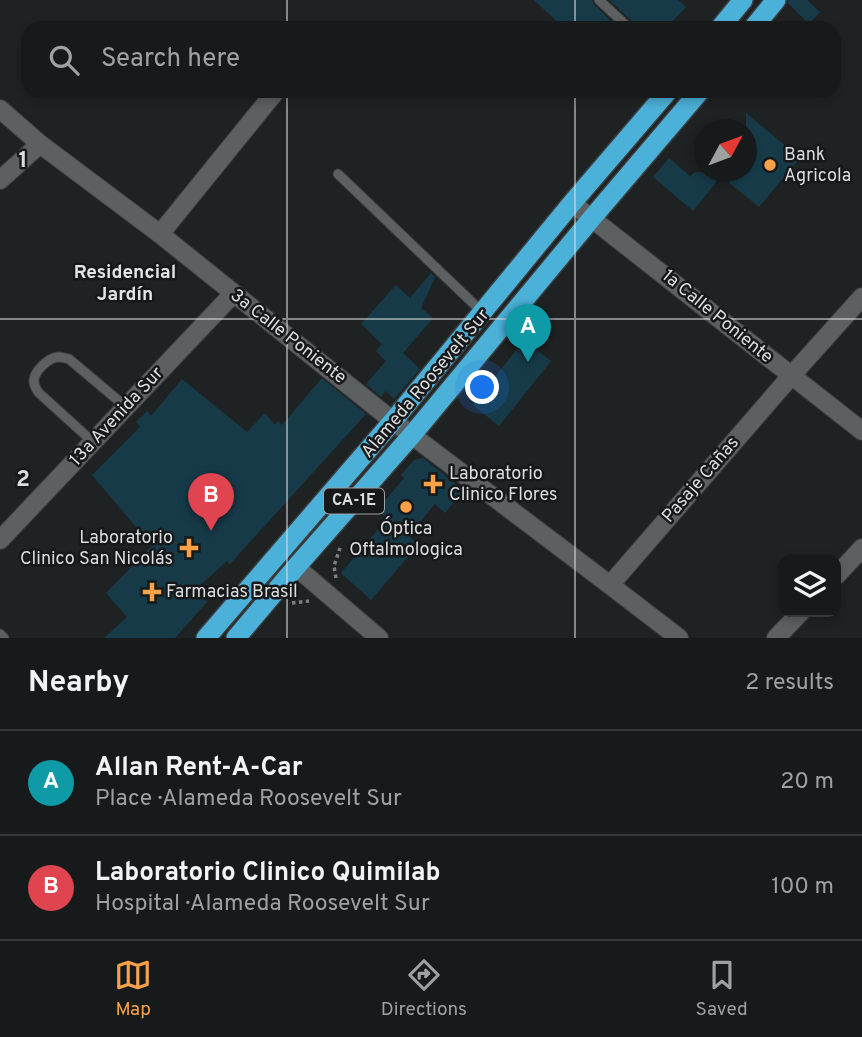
<!DOCTYPE html>
<meta charset="utf-8">
<style>
body{margin:0;font-family:Overpass,sans-serif;background:#242727;color:#f1f3f6}
.controls{position:absolute;right:21px;bottom:21px;display:grid;overflow:hidden;border-radius:14px;box-shadow:0 4px 10px #0003}
.controls button{width:63px;height:63px;display:grid;place-items:center;padding:0;border:0;border-bottom:2px solid #363839;background:#171a1a;color:#f1f3f6;font:35px sans-serif}
.compass{position:absolute;left:694px;top:119px;width:63px;height:63px;border-radius:50%;background:#171a1a;box-shadow:0 4px 10px #0003;rotate:49deg}
.you{position:absolute;left:483px;top:388px;width:24px;height:24px;margin:-18px;border:5px solid #fff;border-radius:50%;background:#1a73e8;box-shadow:0 0 0 10px #1a73e833}
.badge{display:grid;place-items:center;width:46px;height:46px;border-radius:50%;background:#f7a149;color:#fff;font-size:23px;font-weight:700}
.pin{position:absolute;translate:-50% -58px;filter:drop-shadow(0 2px 4px #0008)}
.pin::after{content:'';position:absolute;top:37px;width:24px;height:21px;background:inherit;clip-path:polygon(0 0,100% 0,50% 100%)}
.list{margin:0;padding:0;list-style:none}
h2{display:flex;justify-content:space-between;align-items:center;height:91px;margin:0;padding:0 28px;font-size:30px}
h2 small{font-size:23px;font-weight:400;color:#9ea1a2}
.list li{display:grid;grid-template-columns:46px 1fr auto;gap:21px;align-items:center;box-sizing:border-box;height:105px;padding:0 28px;border-top:2px solid #363839}
.list b{display:block;font-size:26px;white-space:nowrap}
.list p{margin:0;font-size:23px;white-space:nowrap;color:#9ea1a2}
.list em{font-size:23px;font-style:normal;color:#9ea1a2}
.icon{flex:none;width:38px;height:38px;fill:none;stroke:currentColor;stroke-width:2;stroke-linecap:round;stroke-linejoin:round}
.map{position:relative;flex:none;width:862px;height:638px;overflow:hidden}
.search{position:absolute;background:#171a1a;box-shadow:0 4px 10px #0003;left:21px;right:21px;top:21px;height:77px;display:flex;align-items:center;gap:18px;box-sizing:border-box;padding:0 24px;border-radius:21px;color:#9ea1a2;font-size:26px}
.sheet{height:301px;background:#171a1a}
nav{display:flex;justify-content:space-around;align-items:center;box-sizing:border-box;height:98px;border-top:2px solid #363839;background:#171a1a;font-size:19px;color:#9ea1a2}
nav a{display:grid;justify-items:center;gap:4px}
nav .on{color:#f7a149}
.map>svg:first-child{display:block}
.building{fill:#173a49}
.lines{fill:none;stroke-linecap:round;stroke-linejoin:round}
.service-casing{stroke:#3b3d3e;stroke-width:11}
.minor-casing{stroke:#3b3d3e;stroke-width:20}
.tertiary-casing{stroke:#3b3d3e;stroke-width:20}
.trunk-casing{stroke:#3b3d3e;stroke-width:22}
.path{stroke:#7d7f80;stroke-width:3.5;stroke-dasharray:3.5 3.5;stroke-linecap:butt}
.service{stroke:#5d6061;stroke-width:9}
.minor{stroke:#5d6061;stroke-width:18}
.tertiary{stroke:#5d6061;stroke-width:18}
.trunk{stroke:#4cb1d9;stroke-width:19}
.grid{fill:none;stroke:#dbdcdd;stroke-width:2;stroke-opacity:0.55}
.poi-dot{fill:#f7a149;stroke:#16181a;stroke-width:2.5}
.labels{text-anchor:middle;dominant-baseline:central;stroke-width:5;stroke-linejoin:round;paint-order:stroke}
.shield{fill:#16181a;stroke:#a0a1a2;stroke-width:2}
.shield-label{font-size:16px;font-weight:bold;fill:#dbdcdd}
.poi-label{font-size:18px;fill:#dbdcdd;stroke:#16181a;text-anchor:start}
.street-label{font-size:18px;fill:#dbdcdd;stroke:#16181a}
.neighbourhood-label{font-size:19px;font-weight:bold;fill:#e0e4e6;stroke:#16181a}
.grid-label{font-size:23px;text-anchor:middle;font-weight:bold;fill:#dbdcdd;stroke:#16181a;stroke-width:5;stroke-linejoin:round;paint-order:stroke}
</style>
<div class="map">
<svg width="862" height="638" viewBox="0 0 862 638">
<rect width="100%" height="100%" fill="#1f2223"/>
<g class="building">
<polygon points="534,0 592,0 594,5 619,28 564,28"/>
<polygon points="609,0 678,0 686,7 666,28 636,28 634,23"/>
<polygon points="788,0 807,0 820,12 809,24 788,3"/>
<polygon points="746,113 800,158 759,207 721,176 693,211 653,177 669,158 690,176 695,172 746,172"/>
<polygon points="431,273 435,277 421,308 433,318 403,353 420,369 394,399 386,391 381,397 366,384 386,361 376,351 382,344 361,324 396,285 410,298"/>
<polygon points="524,340 551,361 499,426 473,405"/>
<polygon points="322,378 366,414 230,564 227,561 195,590 207,602 175,638 104,638 127,617 106,593 152,546 92,475 140,427 136,422 147,411 151,416 182,379 247,432 265,413 275,425 278,421 282,425"/>
<polygon points="423,458 463,490 445,513 435,504 408,536 419,544 371,600 341,573 387,519 377,510 404,478 401,475 414,460"/>
</g>
<g class="lines">
<defs>
<g id="service">
<polyline points="599,0 629,28"/>
<polyline points="338,174 477,307 480,315"/>
<path d="M 93,442 L 39,393 C 37,391 34,385 34,382 C 33,372 48,358 58,357 C 63,357 64,358 69,359 L 126,407"/>
<polyline points="0,634 4,638"/>
</g>
<g id="minor">
<polyline points="0,180 40,144"/>
<polyline points="572,203 862,431"/>
<polyline points="160,234 276,91"/>
<polyline points="0,540 233,294"/>
<polyline points="836,576 862,548"/>
<polyline points="610,585 791,376 862,297"/>
<polyline points="776,638 801,612"/>
</g>
<g id="tertiary">
<polyline points="0,109 40,144 160,234 393,421 610,585 679,638"/>
<polyline points="296,567 379,638"/>
</g>
<g id="trunk">
<polyline points="720,28 743,0"/>
<polyline points="753,28 776,0"/>
<polyline points="206,638 393,421 572,203 668,91"/>
<polyline points="236,638 296,567 412,435 592,218 700,91"/>
</g>
</defs>
<use href="#service" class="service-casing"/>
<use href="#minor" class="minor-casing"/>
<use href="#tertiary" class="tertiary-casing"/>
<use href="#trunk" class="trunk-casing"/>
<g class="path">
<polyline points="336,578 334,566 340,548"/>
<polyline points="292,603 309,601"/>
</g>
<use href="#service" class="service"/>
<use href="#minor" class="minor"/>
<use href="#tertiary" class="tertiary"/>
<use href="#trunk" class="trunk"/>
</g>
<path class="grid" d="M 287,0 L 287,28M 575,0 L 575,28M 287,91 L 287,638M 575,91 L 575,638M 0,319 L 862,319"/>
<g class="poi-dot">
<circle cx="770" cy="165" r="7"/>
<path d="M429.5 473.5h7v7h7v7h-7v7h-7v-7h-7v-7h7z"/>
<circle cx="406" cy="507" r="7"/>
<path d="M185.5 537.5h7v7h7v7h-7v7h-7v-7h-7v-7h7z"/>
<path d="M148.5 581.5h7v7h7v7h-7v7h-7v-7h-7v-7h7z"/>
</g>
<g class="labels">
<rect class="shield" x="324" y="488.5" width="60" height="25" rx="5"/>
<g class="shield-label">
<text x="354" y="501">CA-1E</text>
</g>
<g class="poi-label">
<text x="784" y="155">Bank<tspan x="784" dy="21">Agricola</tspan></text>
<text x="449" y="474">Laboratorio<tspan x="449" dy="21">Clinico Flores</tspan></text>
<text x="406" y="529" text-anchor="middle">Óptica<tspan x="406" dy="21">Oftalmologica</tspan></text>
<text x="173" y="538" text-anchor="end">Laboratorio<tspan x="173" dy="21">Clinico San Nicolás</tspan></text>
<text x="166" y="592">Farmacias Brasil</text>
</g>
<g class="street-label">
<text transform="translate(717 317) rotate(39)">1a Calle Poniente</text>
<text transform="translate(288 337) rotate(38)">3a Calle Poniente</text>
<text transform="translate(426 384) rotate(-50)">Alameda Roosevelt Sur</text>
<text transform="translate(117 417) rotate(-47)">13a Avenida Sur</text>
<text transform="translate(701 480) rotate(-49)">Pasaje Cañas</text>
</g>
<g class="neighbourhood-label">
<text x="125" y="273">Residencial<tspan x="125" dy="22">Jardín</tspan></text>
</g>
</g>
<g class="grid-label">
<text x="23" y="167">1</text>
<text x="23" y="486">2</text>
</g>
</svg>
<div class="controls">
<button><svg class="icon" aria-label="layers" viewBox="0 0 24 24"><path d="M12 4l9 5-9 5-9-5zM3 14l9 5 9-5"/></svg></button>
</div>
<svg class="compass" viewBox="-18 -18 36 36"><path d="M0-13l5 13h-10z" fill="#e53935"/><path d="M0 13l5-13h-10z" fill="#9ea1a2"/></svg>
<div class="you"></div>
<div class="pin badge" style="left:528px;top:362px;background:#0f9aa8">A</div>
<div class="pin badge" style="left:211px;top:531px;background:#e0444e">B</div>
<div class="search"><svg class="icon" aria-label="search" viewBox="0 0 24 24"><circle cx="10" cy="10" r="6"/><path d="M15 15l6 6"/></svg>Search here</div>
</div>
<section class="sheet">
<h2>Nearby<small>2 results</small></h2>
<ul class="list">
<li><span class="badge" style="background:#0f9aa8">A</span><div><b>Allan Rent-A-Car</b><p>Place · Alameda Roosevelt Sur</p></div><em>20 m</em></li>
<li><span class="badge" style="background:#e0444e">B</span><div><b>Laboratorio Clinico Quimilab</b><p>Hospital · Alameda Roosevelt Sur</p></div><em>100 m</em></li>
</ul>
</section>
<nav>
<a class="on"><svg class="icon" aria-label="map" viewBox="0 0 24 24"><path d="M3 6l6-2 6 2 6-2v14l-6 2-6-2-6 2zM9 4v14M15 6v14"/></svg>Map</a>
<a><svg class="icon" aria-label="directions" viewBox="0 0 24 24"><path d="M12 3l9 9-9 9-9-9zM9 14v-3h6M13 9l2 2-2 2"/></svg>Directions</a>
<a><svg class="icon" aria-label="saved" viewBox="0 0 24 24"><path d="M7 4h10v16l-5-4-5 4z"/></svg>Saved</a>
</nav>
